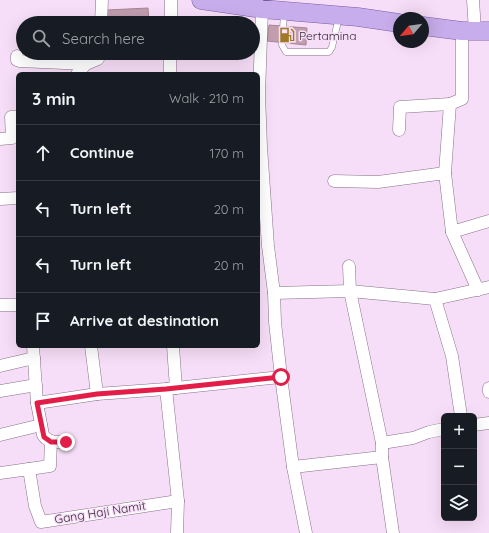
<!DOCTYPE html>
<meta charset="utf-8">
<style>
body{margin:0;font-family:Quicksand,sans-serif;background:#20242c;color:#f1f3f6}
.controls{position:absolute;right:12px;bottom:12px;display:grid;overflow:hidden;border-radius:6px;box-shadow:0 4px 16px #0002}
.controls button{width:36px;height:36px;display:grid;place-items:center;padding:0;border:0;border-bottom:1px solid #363941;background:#171b24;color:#f1f3f6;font:20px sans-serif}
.compass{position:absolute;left:393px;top:12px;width:36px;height:36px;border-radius:50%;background:#171b24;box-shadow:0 4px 16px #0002;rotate:241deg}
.stop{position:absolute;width:12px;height:12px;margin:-9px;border:3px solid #e11d48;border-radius:50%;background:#fff}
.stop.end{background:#e11d48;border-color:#fff;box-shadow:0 1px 4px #0008}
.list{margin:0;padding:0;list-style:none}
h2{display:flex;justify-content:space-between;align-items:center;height:52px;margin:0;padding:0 16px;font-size:17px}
h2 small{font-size:13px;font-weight:400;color:#9ea1a6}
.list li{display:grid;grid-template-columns:26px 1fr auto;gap:12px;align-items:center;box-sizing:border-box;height:56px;padding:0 16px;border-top:1px solid #363941}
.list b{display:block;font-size:15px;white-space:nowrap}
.list em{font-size:13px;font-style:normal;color:#9ea1a6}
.icon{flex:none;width:22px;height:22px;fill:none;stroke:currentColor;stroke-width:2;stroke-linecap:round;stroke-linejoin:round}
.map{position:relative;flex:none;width:489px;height:533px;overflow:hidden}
.search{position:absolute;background:#171b24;box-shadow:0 4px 16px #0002;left:16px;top:16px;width:244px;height:44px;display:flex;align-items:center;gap:10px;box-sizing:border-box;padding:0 14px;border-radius:22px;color:#9ea1a6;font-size:15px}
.panel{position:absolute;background:#171b24;box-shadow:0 4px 16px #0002;left:16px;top:72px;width:244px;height:276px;border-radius:6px}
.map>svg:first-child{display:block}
.building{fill:#c19dae;stroke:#a58695}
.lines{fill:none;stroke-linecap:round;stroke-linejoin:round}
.lane-casing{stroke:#877188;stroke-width:7}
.street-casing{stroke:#877188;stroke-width:13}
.primary-casing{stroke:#7a5ca2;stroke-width:19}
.lane{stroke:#fff;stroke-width:6}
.street{stroke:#fff;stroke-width:12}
.primary{stroke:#c7adeb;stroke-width:18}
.route{stroke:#e11d48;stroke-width:5}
.labels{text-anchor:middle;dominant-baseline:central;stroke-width:3;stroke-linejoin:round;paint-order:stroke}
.poi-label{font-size:12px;fill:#322933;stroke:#f7def8;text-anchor:start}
.street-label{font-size:12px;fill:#322933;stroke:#f7def8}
</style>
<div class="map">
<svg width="489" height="533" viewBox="0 0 489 533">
<rect width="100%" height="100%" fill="#f7def8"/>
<g class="building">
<polygon points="148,8 149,23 108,23 107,10"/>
<polygon points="269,25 307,28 306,45 267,41"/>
</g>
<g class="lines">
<defs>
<polyline id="lane" points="284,13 282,45 286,52 329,52 332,47 339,17"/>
<g id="street">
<polyline points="473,0 475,31"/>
<polyline points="262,9 259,94 261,147 268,246 274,293 275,322 281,377 293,467 306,533"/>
<polyline points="101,23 102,0"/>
<polyline points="171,23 171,0"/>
<polyline points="17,56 17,60 20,61 86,64"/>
<polyline points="77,74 86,64 98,59 100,53"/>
<polyline points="170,74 170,53"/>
<polyline points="450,104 462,99 462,31"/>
<polyline points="399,130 400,107 450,104 445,173"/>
<polyline points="0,139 12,138 11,117 18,117"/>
<polyline points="334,181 378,182 445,173 452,232 478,290"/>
<polyline points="0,199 18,198"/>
<polyline points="452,232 489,221"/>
<polyline points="349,266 350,291 382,443 382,457 393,533"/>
<polyline points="274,293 350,291 435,299 489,287"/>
<polyline points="435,299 452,356 461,416"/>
<polyline points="0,305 18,305"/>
<path d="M 33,346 L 37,403 L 43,435 C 48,443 57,442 66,442"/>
<polyline points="91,346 97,394"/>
<polyline points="173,346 176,388"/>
<polyline points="0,366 34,358"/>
<polyline points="489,388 489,392"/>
<polyline points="166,389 178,501 177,533"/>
<polyline points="0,391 36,385"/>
<polyline points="37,403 97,394 166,389 281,377"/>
<polyline points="474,425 489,423"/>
<polyline points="0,435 41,425"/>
<polyline points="382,443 413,438 429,432 444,429"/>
<polyline points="293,467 382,457"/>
<polyline points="29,469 50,466 51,441"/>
<polyline points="0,473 29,469 35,506 41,522 178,501"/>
</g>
<g id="primary">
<polyline points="201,0 262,9 358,17 399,23"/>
<polyline points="423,26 462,31 489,31"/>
</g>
</defs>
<use href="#lane" class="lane-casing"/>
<use href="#street" class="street-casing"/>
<use href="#primary" class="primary-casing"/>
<use href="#lane" class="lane"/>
<use href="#street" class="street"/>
<use href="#primary" class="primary"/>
</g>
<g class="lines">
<polyline class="route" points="66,442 51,442 44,437 37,403 97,394 166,389 281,377"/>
</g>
<defs>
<symbol id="fuel-bare" viewBox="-9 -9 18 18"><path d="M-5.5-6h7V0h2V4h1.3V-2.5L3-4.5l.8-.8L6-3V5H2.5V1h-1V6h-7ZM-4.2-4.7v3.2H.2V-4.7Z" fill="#a07927" stroke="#f7def8" stroke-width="2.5" paint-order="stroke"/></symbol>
</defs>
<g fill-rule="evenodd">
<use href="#fuel-bare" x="276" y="24" width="22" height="22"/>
</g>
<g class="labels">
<g class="poi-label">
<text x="299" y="35">Pertamina</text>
</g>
<g class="street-label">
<text transform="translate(100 512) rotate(-9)">Gang Haji Namit</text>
</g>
</g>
</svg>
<div class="controls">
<button>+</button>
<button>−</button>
<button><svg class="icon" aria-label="layers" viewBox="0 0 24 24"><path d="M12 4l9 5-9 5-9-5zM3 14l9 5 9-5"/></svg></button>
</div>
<svg class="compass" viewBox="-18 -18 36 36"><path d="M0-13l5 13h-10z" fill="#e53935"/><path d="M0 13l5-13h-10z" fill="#9ea1a6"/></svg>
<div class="stop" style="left:281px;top:377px"></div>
<div class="stop end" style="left:66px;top:442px"></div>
<div class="search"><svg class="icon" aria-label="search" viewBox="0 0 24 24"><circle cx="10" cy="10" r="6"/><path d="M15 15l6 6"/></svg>Search here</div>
<section class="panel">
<h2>3 min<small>Walk · 210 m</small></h2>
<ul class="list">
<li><svg class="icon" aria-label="ahead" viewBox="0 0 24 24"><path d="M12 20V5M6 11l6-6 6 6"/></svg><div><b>Continue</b></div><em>170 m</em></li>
<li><svg class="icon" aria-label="left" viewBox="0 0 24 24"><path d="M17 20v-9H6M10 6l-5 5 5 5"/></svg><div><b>Turn left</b></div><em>20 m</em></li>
<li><svg class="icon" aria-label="left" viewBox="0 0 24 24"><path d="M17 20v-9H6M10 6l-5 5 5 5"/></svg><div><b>Turn left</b></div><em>20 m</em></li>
<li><svg class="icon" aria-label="arrive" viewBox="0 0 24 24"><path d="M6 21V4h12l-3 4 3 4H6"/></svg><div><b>Arrive at destination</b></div></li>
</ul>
</section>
</div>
